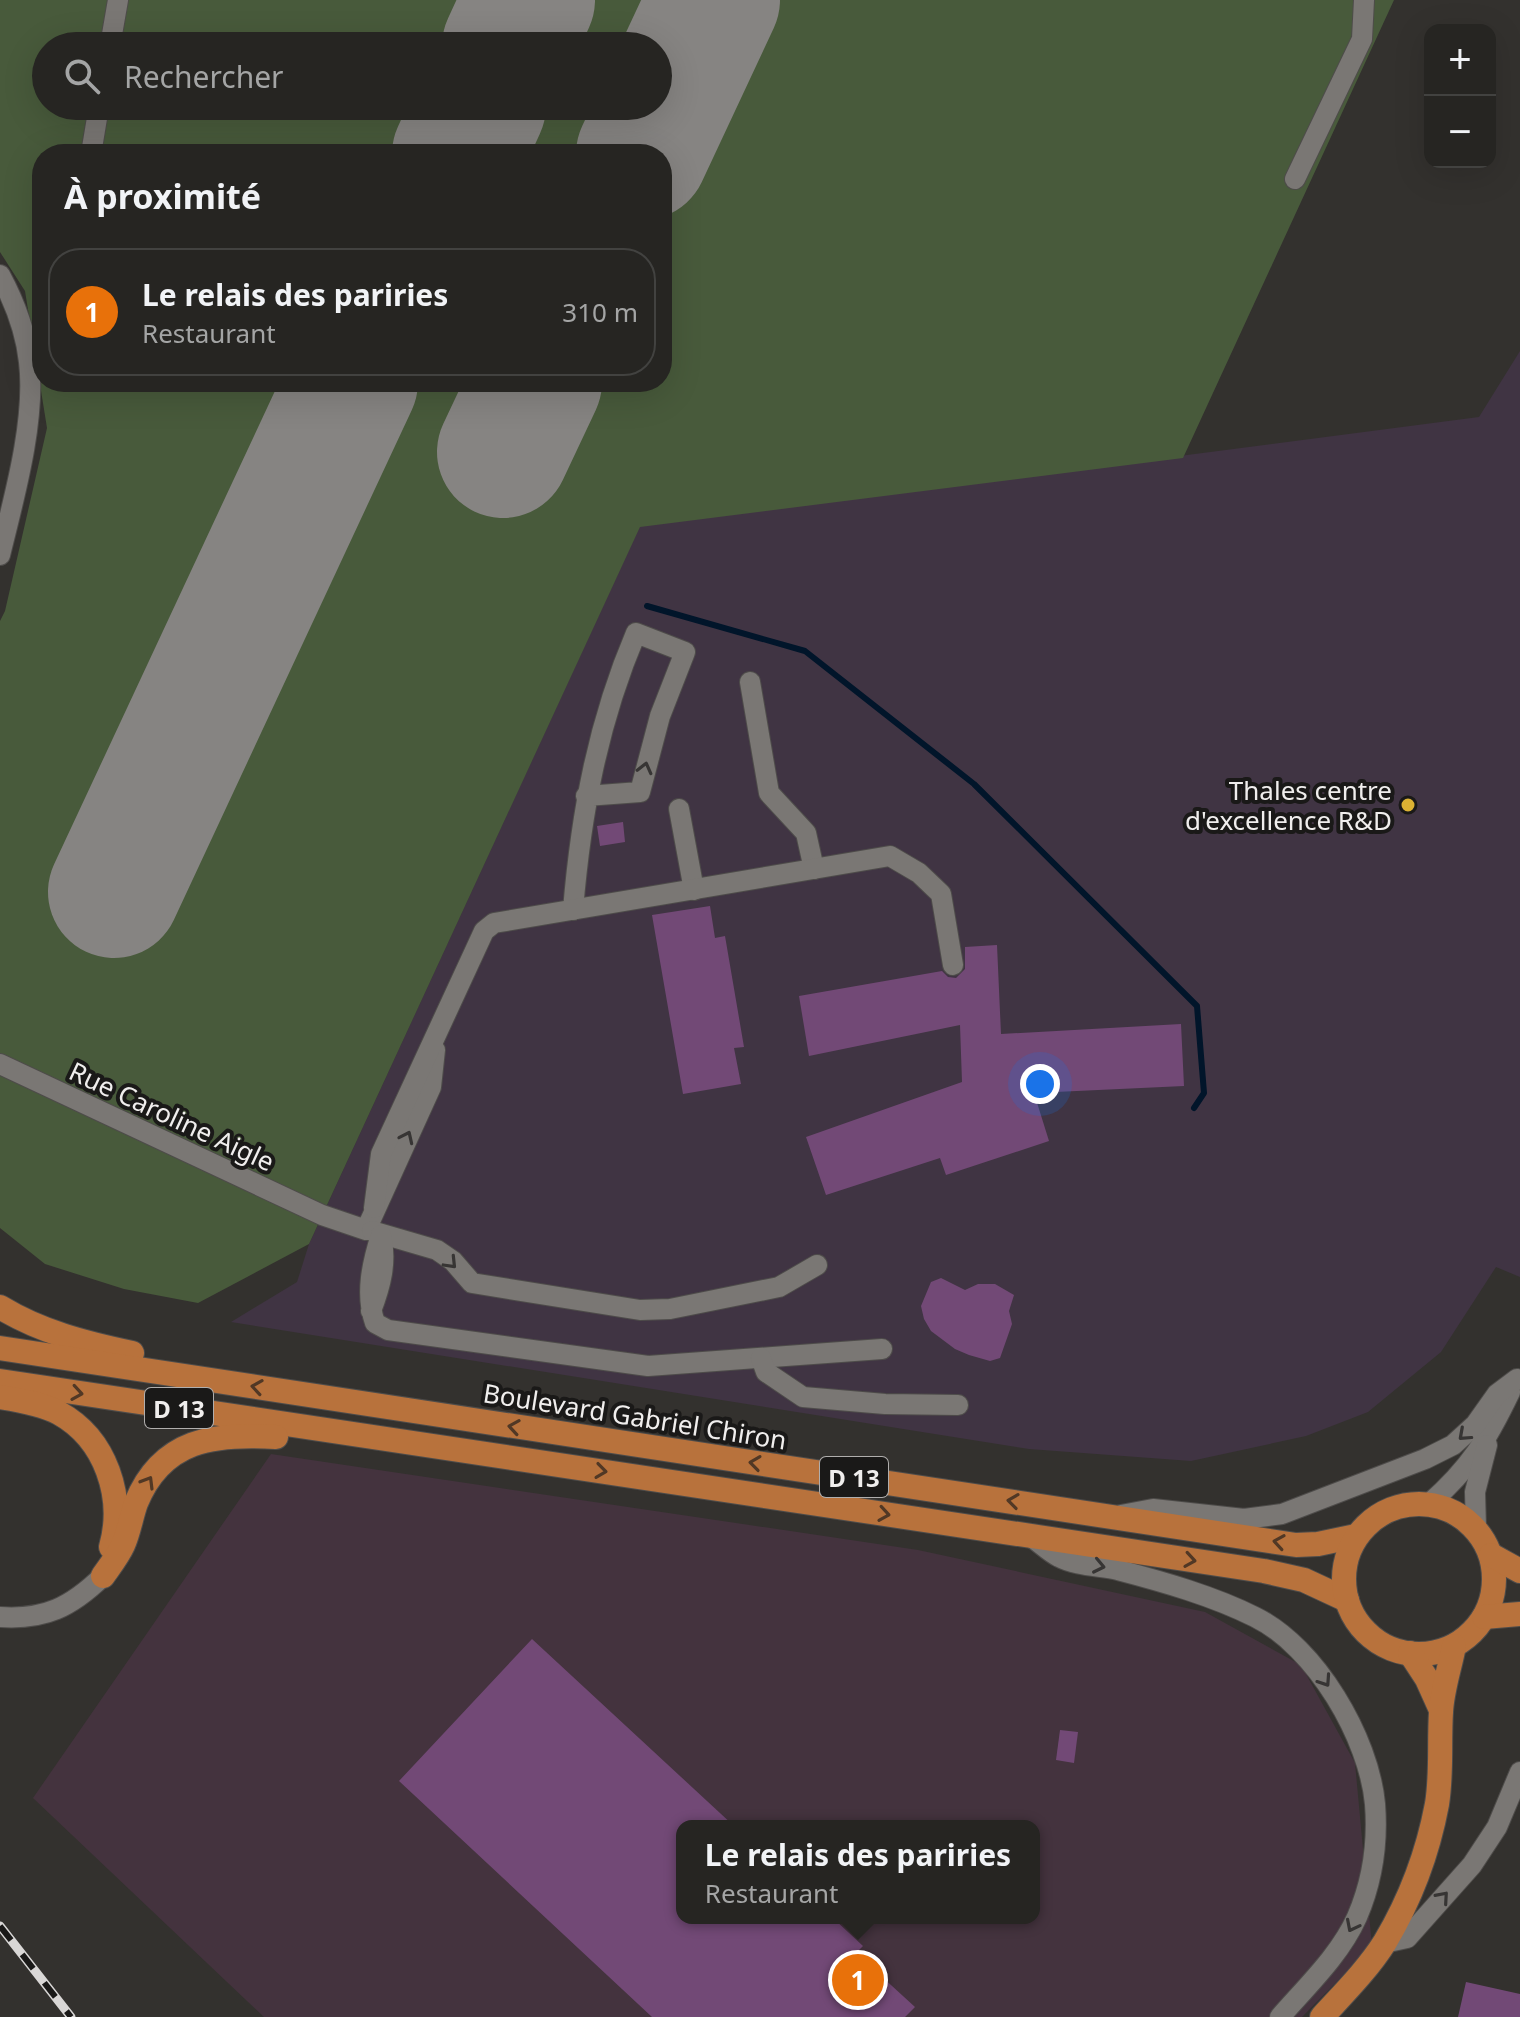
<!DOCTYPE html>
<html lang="fr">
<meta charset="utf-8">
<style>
body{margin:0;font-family:"Noto Sans",sans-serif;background:#2e2d2a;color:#f1f3f6}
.controls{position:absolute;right:24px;top:24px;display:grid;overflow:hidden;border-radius:16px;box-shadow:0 8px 32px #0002}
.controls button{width:72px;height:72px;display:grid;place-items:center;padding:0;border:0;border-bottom:2px solid #424240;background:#262522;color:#f1f3f6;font:40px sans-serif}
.you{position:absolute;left:1040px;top:1084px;width:28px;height:28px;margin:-20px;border:6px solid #fff;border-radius:50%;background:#1a73e8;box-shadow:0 0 0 12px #1a73e833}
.badge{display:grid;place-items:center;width:52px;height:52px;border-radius:50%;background:#0b8043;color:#fff;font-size:26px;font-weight:700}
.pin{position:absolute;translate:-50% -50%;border:4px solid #fff;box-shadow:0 2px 8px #0006}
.popup{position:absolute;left:676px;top:1820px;width:364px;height:104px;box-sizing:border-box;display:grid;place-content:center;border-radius:16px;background:#262522;filter:drop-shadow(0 2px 6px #0005);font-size:26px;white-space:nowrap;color:#a4a5a5}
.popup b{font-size:30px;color:#f1f3f6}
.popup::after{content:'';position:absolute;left:50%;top:100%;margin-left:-16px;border:16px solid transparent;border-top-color:#262522}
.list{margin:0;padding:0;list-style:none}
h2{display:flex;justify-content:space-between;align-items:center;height:104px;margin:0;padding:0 32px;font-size:34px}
h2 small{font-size:26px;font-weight:400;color:#a4a5a5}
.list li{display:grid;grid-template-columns:52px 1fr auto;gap:24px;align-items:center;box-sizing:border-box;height:128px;margin:0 16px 16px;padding:0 16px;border:2px solid #424240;border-radius:32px}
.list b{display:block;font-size:30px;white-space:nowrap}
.list p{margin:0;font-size:26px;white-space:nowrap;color:#a4a5a5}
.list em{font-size:26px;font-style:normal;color:#a4a5a5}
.icon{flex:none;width:44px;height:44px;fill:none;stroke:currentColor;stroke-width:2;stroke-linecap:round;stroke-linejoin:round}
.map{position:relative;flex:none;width:1520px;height:2017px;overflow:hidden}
.search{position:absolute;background:#262522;box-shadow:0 8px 32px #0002;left:32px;top:32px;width:640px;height:88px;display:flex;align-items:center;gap:20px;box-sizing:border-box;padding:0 28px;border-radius:44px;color:#a4a5a5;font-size:30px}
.panel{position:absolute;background:#262522;box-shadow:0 8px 32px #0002;left:32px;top:144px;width:640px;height:248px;border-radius:32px}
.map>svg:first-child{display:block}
.commercial{fill:#44333e;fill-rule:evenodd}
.industrial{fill:#403443}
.green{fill:#485a3b;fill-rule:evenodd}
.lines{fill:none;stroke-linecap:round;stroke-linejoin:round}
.stream{stroke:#01152a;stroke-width:6}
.runway{stroke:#868482;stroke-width:132}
.building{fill:#724976}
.minor-casing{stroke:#4e4c4a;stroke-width:22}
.major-casing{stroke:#4e4c4a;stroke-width:26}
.minor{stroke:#7a7774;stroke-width:20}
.major{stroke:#b8723c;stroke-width:24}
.rail-casing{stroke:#d9d7d6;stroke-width:9}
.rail{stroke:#1a1918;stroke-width:6;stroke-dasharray:18;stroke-linecap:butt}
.oneway{stroke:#373534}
.oneway2{stroke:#513825}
.poi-dot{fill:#dcb233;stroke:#1a1918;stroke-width:3}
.labels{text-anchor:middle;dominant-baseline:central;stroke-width:8;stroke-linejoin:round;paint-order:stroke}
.shield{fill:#1a1918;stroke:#b0aead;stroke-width:2}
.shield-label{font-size:24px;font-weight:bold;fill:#f0eeed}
.poi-label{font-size:26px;fill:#f0eeed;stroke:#1a1918;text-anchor:end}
.street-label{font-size:26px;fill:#f0eeed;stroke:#1a1918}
</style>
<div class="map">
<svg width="1520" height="2017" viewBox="0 0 1520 2017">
<rect width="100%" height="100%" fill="#33312e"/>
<path class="commercial" d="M 271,1454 L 918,1550 L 1205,1612 L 1301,1665 L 1355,1763 L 1372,1946 L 1302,2017 L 264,2017 L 33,1798 ZM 682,1826 L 1034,1826 L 1034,1918 L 682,1918 Z"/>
<polygon class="industrial" points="1520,351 1520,1277 1496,1267 1441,1352 1368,1412 1306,1436 1191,1461 1029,1449 231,1322 297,1282 309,1244 640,526 1479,417"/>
<path class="green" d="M 0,0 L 1394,0 L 1183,458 L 640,527 L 309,1244 L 198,1303 L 124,1289 L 45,1264 L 0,1228 L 0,621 L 5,611 L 47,428 L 25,291 L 0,252 ZM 46,46 L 658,46 L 658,106 L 46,106 ZM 42,154 L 662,154 L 662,382 L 42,382 Z"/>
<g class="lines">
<polyline class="stream" points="647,606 805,651 974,784 1197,1006 1204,1093 1194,1108"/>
<g class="runway">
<polyline points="508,46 529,0"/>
<polyline points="458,154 480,106"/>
<polyline points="642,154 714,0"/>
<polyline points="503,452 536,382"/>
<polyline points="114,892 352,382"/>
</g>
</g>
<g class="building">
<polygon points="623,822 625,842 600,846 597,826"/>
<polygon points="710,906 715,938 725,936 744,1047 734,1048 741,1084 683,1094 652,915"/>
<polygon points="997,945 1001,1034 1181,1024 1184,1086 1034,1093 1049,1141 946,1175 940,1158 826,1195 806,1137 962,1082 960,1025 809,1056 799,996 942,971 948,977 956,978 965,969 965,947"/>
<polygon points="941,1278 965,1290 978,1284 995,1284 1014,1295 1009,1311 1012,1324 1000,1358 990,1361 969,1355 955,1349 931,1331 924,1319 921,1306 931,1282"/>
<polygon points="532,1639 734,1826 682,1826 682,1918 833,1918 863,1946 856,1953 915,2007 905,2017 652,2017 399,1781"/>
<polygon points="1060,1730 1078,1732 1074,1763 1056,1760"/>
<polygon points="1466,1982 1520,1994 1520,2017 1458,2017"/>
</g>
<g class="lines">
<defs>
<g id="minor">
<polyline points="110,46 118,0"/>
<polyline points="91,154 99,106"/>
<polyline points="1295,179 1362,39 1364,0"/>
<path d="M 0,275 C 14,301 26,333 29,362 C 36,420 14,498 0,555"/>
<polyline points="750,682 769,793 806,833 814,869"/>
<polyline points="679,809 694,890"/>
<path d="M 573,910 C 581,813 598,722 636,633 L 685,652 L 660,716 L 640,792 L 586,796"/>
<polyline points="0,1064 322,1215 366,1230 431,1087 435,1050"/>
<polyline points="374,1208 381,1154 484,931 494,923 890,856 919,873 941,894 953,965"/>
<polyline points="372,1231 437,1250 453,1261 472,1283 640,1310 670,1309 779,1287 817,1265"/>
<path d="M 371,1311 C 381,1285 387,1262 381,1235 C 372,1263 365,1294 375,1323 L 388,1330 L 648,1366 L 882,1349"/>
<polyline points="761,1358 766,1372 803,1397 885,1404 958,1405"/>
<path d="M 1429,1504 C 1470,1468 1487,1440 1510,1392"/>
<polyline points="1121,1515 1153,1509 1244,1519 1282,1514 1425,1459 1453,1445 1475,1425 1497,1394 1517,1379"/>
<polyline points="1476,1528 1475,1492 1487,1445"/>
<path d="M 1030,1536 C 1039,1542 1049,1552 1059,1557 C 1076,1566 1100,1566 1118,1570 C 1164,1582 1213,1596 1255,1617 C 1316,1647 1369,1738 1375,1804 C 1378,1842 1372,1882 1357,1917 C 1340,1955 1307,1986 1280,2017"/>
<path d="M 0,1617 C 45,1620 71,1607 103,1576"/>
<polyline points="1384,1943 1407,1938 1472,1865 1497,1827 1520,1772"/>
</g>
<g id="major">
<path d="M 0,1307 C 41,1332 85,1343 132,1353"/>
<polyline points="0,1348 1296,1545 1318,1544 1356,1536"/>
<polyline points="0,1381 1264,1571 1304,1580 1347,1600"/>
<path d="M 0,1397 C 19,1400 43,1404 59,1413 C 106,1439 125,1497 111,1547"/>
<circle cx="1419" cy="1579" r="75"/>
<polyline points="1491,1555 1520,1571"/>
<path d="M 103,1576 C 110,1566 118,1556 123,1545 C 129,1532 131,1517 136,1503 C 162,1439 214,1433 276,1437"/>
<polyline points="1484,1617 1520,1614"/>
<polyline points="1410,1653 1427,1679 1441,1710"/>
<path d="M 1322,2017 C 1344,1993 1368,1969 1385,1942 C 1410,1900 1428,1852 1437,1804 C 1442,1773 1439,1743 1441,1712 C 1442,1690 1450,1667 1454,1646"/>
</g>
</defs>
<use href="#minor" class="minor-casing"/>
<use href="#major" class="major-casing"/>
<use href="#minor" class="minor"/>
<use href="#major" class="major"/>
<defs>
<polyline id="rail" points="0,1926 71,2017"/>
</defs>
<use href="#rail" class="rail-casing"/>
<use href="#rail" class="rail"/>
</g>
<defs><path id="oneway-chevron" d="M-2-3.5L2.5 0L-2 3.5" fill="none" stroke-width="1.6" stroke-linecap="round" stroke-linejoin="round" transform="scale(2)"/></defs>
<g class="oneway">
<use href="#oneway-chevron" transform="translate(645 768) rotate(-76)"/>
<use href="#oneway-chevron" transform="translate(407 1137) rotate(-65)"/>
<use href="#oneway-chevron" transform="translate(451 1263) rotate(46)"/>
<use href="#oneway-chevron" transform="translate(1464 1435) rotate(138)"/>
<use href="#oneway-chevron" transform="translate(1099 1566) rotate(12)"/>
<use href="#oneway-chevron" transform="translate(1325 1681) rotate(56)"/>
<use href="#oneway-chevron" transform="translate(1443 1897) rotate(-49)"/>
<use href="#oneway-chevron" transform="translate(1352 1926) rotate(117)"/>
</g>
<g class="oneway2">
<use href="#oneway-chevron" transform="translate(257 1387) rotate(-171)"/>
<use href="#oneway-chevron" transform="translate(77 1393) rotate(9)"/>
<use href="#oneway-chevron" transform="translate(514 1427) rotate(-171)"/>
<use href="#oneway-chevron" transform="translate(755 1463) rotate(-172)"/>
<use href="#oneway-chevron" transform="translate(601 1471) rotate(8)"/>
<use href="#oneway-chevron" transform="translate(148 1482) rotate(-59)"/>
<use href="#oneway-chevron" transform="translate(1013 1501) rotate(-172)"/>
<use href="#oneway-chevron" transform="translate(884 1514) rotate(9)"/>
<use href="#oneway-chevron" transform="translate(1279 1542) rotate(-171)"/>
<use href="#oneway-chevron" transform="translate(1190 1560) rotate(9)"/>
</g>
<circle class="poi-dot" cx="1408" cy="805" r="8"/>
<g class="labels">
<g class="shield">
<rect x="145" y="1388" width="68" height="40" rx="6"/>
<rect x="820" y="1457" width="68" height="40" rx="6"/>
</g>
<g class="shield-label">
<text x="179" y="1408">D 13</text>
<text x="854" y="1477">D 13</text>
</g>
<g class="poi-label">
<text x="1392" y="790">Thales centre<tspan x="1392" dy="30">d'excellence R&amp;D</tspan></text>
</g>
<g class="street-label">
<text transform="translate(172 1116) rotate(25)">Rue Caroline Aigle</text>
<text transform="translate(635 1416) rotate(9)">Boulevard Gabriel Chiron</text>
</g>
</g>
</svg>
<div class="controls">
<button>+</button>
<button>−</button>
</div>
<div class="you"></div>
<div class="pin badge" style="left:858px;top:1980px;background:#e8710a">1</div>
<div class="popup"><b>Le relais des pariries</b>Restaurant</div>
<div class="search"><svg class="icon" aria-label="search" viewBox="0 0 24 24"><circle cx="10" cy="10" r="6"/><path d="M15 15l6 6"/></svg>Rechercher</div>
<section class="panel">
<h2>À proximité<small></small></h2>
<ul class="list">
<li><span class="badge" style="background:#e8710a">1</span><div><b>Le relais des pariries</b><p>Restaurant</p></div><em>310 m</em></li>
</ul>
</section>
</div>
